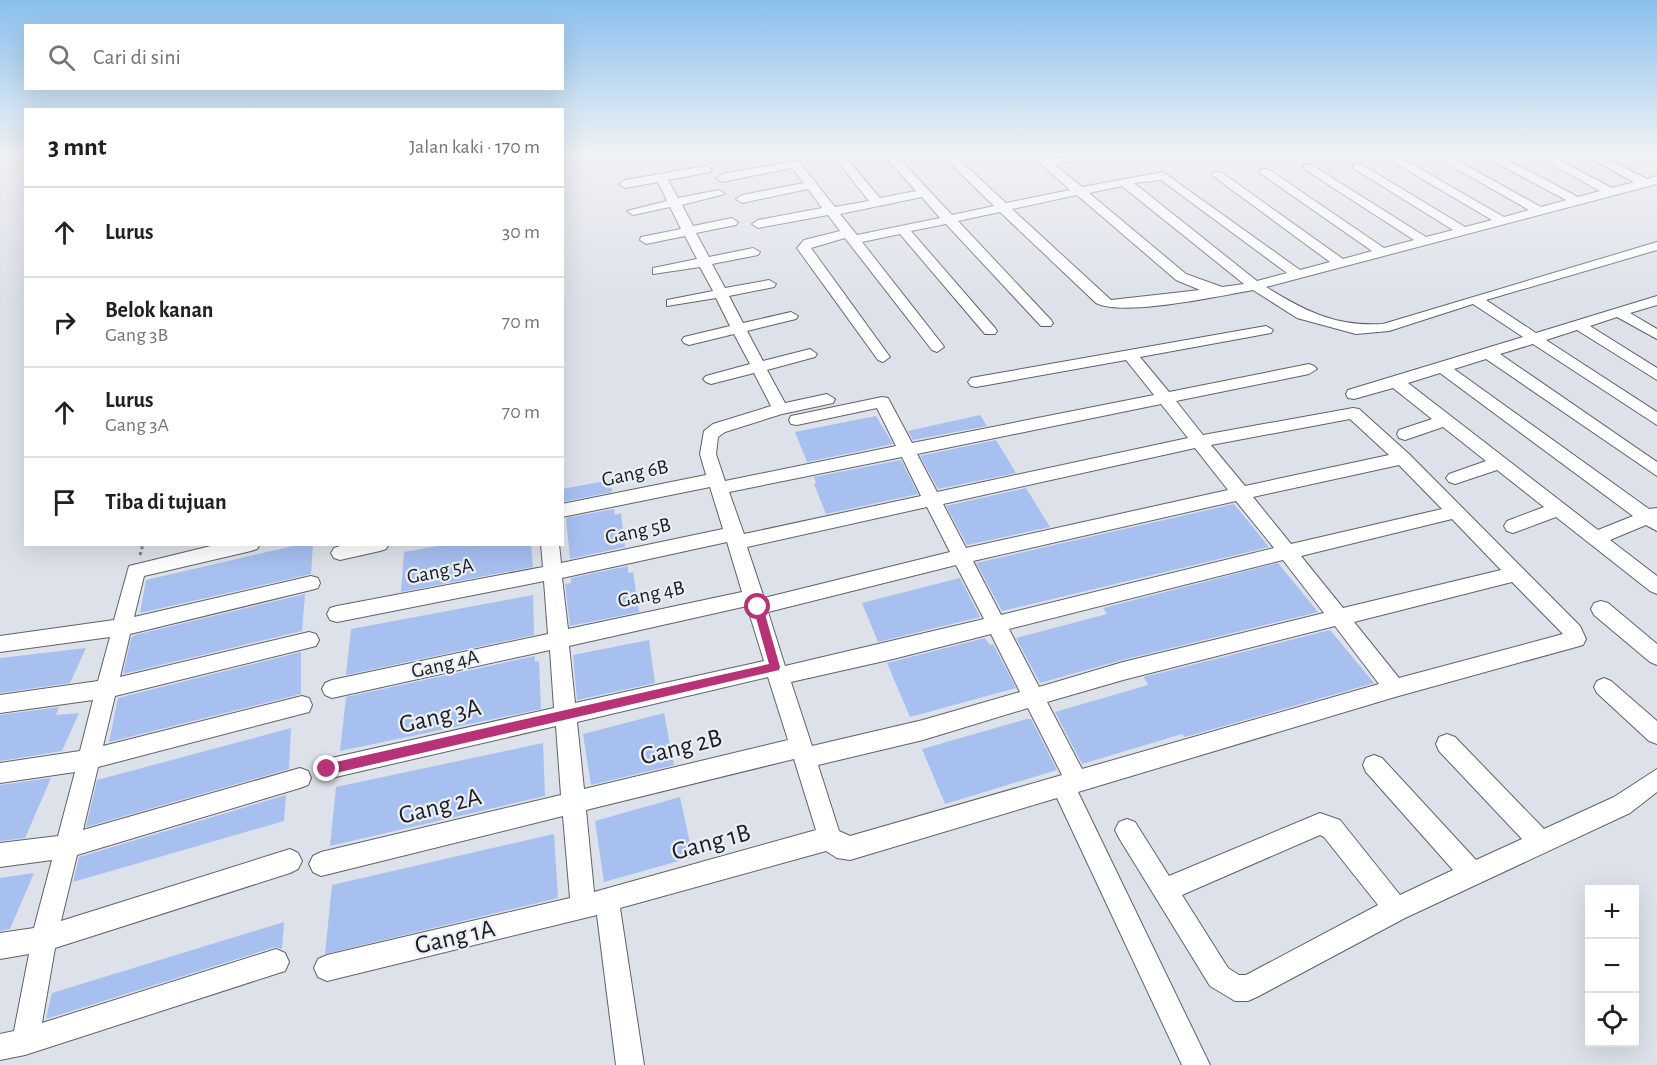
<!DOCTYPE html>
<html lang="id">
<meta charset="utf-8">
<style>
body{margin:0;font-family:"Alegreya Sans",sans-serif;background:#f2f2f2;color:#202124}
.controls{position:absolute;right:18px;bottom:18px;display:grid;overflow:hidden;border-radius:0px;box-shadow:0 6px 24px #0002}
.controls button{width:54px;height:54px;display:grid;place-items:center;padding:0;border:0;border-bottom:2px solid #e0e0e0;background:#fff;color:#202124;font:30px sans-serif}
.stop{position:absolute;width:18px;height:18px;margin:-14px;border:4px solid #b73277;border-radius:50%;background:#fff}
.stop.end{background:#b73277;border-color:#fff;box-shadow:0 2px 6px #0008}
.list{margin:0;padding:0;list-style:none}
h2{display:flex;justify-content:space-between;align-items:center;height:78px;margin:0;padding:0 24px;font-size:26px}
h2 small{font-size:20px;font-weight:400;color:#757577}
.list li{display:grid;grid-template-columns:39px 1fr auto;gap:18px;align-items:center;box-sizing:border-box;height:90px;padding:0 24px;border-top:2px solid #e0e0e0}
.list b{display:block;font-size:22px;white-space:nowrap}
.list p{margin:0;font-size:20px;white-space:nowrap;color:#757577}
.list em{font-size:20px;font-style:normal;color:#757577}
.icon{flex:none;width:33px;height:33px;fill:none;stroke:currentColor;stroke-width:2;stroke-linecap:round;stroke-linejoin:round}
.map{position:relative;flex:none;width:1657px;height:1065px;overflow:hidden}
.search{position:absolute;background:#fff;box-shadow:0 6px 24px #0002;left:24px;top:24px;width:540px;height:66px;display:flex;align-items:center;gap:15px;box-sizing:border-box;padding:0 21px;border-radius:0px;color:#757577;font-size:22px}
.panel{position:absolute;background:#fff;box-shadow:0 6px 24px #0002;left:24px;top:108px;width:540px;height:438px;border-radius:0px}
.map>svg:first-child{display:block}
.building{fill:#a7c0f0}
.lines{fill:none;stroke-linecap:round;stroke-linejoin:round}
.minor-casing{stroke:#5f6269;stroke-width:2}
.path{stroke:#7b7e83;stroke-width:3;stroke-dasharray:3 3;stroke-linecap:butt}
.minor{fill:#fff;fill-rule:evenodd}
.route{fill:#b73277}
.labels{text-anchor:middle;dominant-baseline:central;stroke-width:4.5;stroke-linejoin:round;paint-order:stroke}
.street-label{font-size:21px;fill:#1c1e20;stroke:#eaeff6}
.near-street-label{font-size:26px;fill:#1c1e20;stroke:#eaeff6}
</style>
<div class="map">
<svg width="1657" height="1065" viewBox="0 0 1657 1065">
<rect width="100%" height="100%" fill="#dde1e9"/>
<g class="building">
<polygon points="980,415 987,426 913,440 908,431"/>
<polygon points="876,416 893,444 807,462 795,432"/>
<polygon points="996,440 1016,473 938,489 920,456"/>
<polygon points="901,460 918,494 826,514 814,484 816,483 814,477"/>
<polygon points="611,480 612,492 562,502 562,489"/>
<polygon points="1026,488 1050,527 967,545 946,506"/>
<polygon points="1234,504 1269,547 1002,611 976,563"/>
<polygon points="614,509 615,515 621,513 625,547 570,559 566,518"/>
<polygon points="302,544 313,544 311,574 140,613 146,580"/>
<polygon points="448,544 531,544 533,567 401,592 404,552"/>
<polygon points="1278,563 1318,612 1122,660 1040,683 1016,638 1107,614 1103,608"/>
<polygon points="628,566 628,573 633,572 639,612 570,626 565,584 571,583 571,578"/>
<polygon points="960,578 980,617 878,642 862,603"/>
<polygon points="305,594 302,631 123,674 131,638 135,635"/>
<polygon points="533,595 534,635 346,675 351,629"/>
<polygon points="1330,630 1374,683 1185,737 1182,734 1082,764 1055,712 1148,685 1144,677"/>
<polygon points="985,638 990,645 993,644 1016,688 910,717 887,663"/>
<polygon points="649,640 655,683 577,700 573,655"/>
<polygon points="86,648 70,683 0,693 0,658"/>
<polygon points="301,652 301,694 109,742 118,698"/>
<polygon points="535,656 535,662 539,661 541,709 340,751 346,697"/>
<polygon points="59,707 56,715 79,713 62,751 0,761 0,715"/>
<polygon points="664,713 674,765 591,785 583,734"/>
<polygon points="1027,719 1031,719 1057,770 945,804 922,749"/>
<polygon points="291,728 289,769 86,827 97,780"/>
<polygon points="543,743 545,796 330,846 336,787"/>
<polygon points="51,778 25,838 0,841 0,785"/>
<polygon points="286,795 284,821 73,882 79,857"/>
<polygon points="680,797 693,857 604,882 595,821"/>
<polygon points="554,834 558,898 325,954 332,885"/>
<polygon points="34,873 10,929 0,931 0,878"/>
<polygon points="284,922 282,949 275,947 46,1019 52,993"/>
</g>
<g class="lines">
<defs>
<g id="minor">
<polygon points="715,153 737,153 710,161 704,158"/>
<path d="M 831,153 L 842,153 L 880,198 L 916,191 L 882,153 L 894,153 L 952,215 L 994,206 L 940,153 L 952,153 L 1006,203 L 1070,190 L 1029,153 L 1041,153 L 1048,159 L 1084,154 L 1084,158 L 1055,165 L 1082,187 L 1163,172 L 1300,270 L 1330,262 L 1213,176 L 1213,172 L 1221,172 L 1343,259 L 1372,251 L 1260,173 L 1260,169 L 1268,169 L 1384,248 L 1414,240 L 1304,169 L 1304,165 L 1312,165 L 1426,237 L 1453,230 L 1353,168 L 1353,164 L 1361,164 L 1465,227 L 1492,220 L 1395,163 L 1395,159 L 1403,159 L 1504,217 L 1529,210 L 1443,161 L 1443,157 L 1451,157 L 1541,207 L 1566,200 L 1485,157 L 1484,153 L 1495,153 L 1578,197 L 1600,191 L 1532,153 L 1546,153 L 1612,188 L 1634,182 L 1580,153 L 1595,153 L 1647,179 L 1657,176 L 1657,184 L 1266,287 C 1305,311 1336,327 1383,324 L 1657,242 L 1657,250 L 1486,300 L 1536,333 L 1657,296 L 1657,305 L 1630,313 L 1657,329 L 1657,339 L 1617,317 L 1590,326 L 1657,368 L 1657,380 L 1577,330 L 1546,340 L 1657,412 L 1657,425 L 1533,344 L 1500,354 L 1657,462 L 1657,476 L 1486,359 L 1454,369 L 1649,509 L 1657,508 L 1657,531 L 1646,525 L 1610,540 L 1657,576 L 1657,594 L 1650,591 L 1556,517 L 1513,533 L 1507,531 L 1504,526 L 1507,521 L 1544,507 L 1497,470 L 1455,484 L 1449,482 L 1446,478 L 1449,474 L 1486,461 L 1443,427 L 1405,440 L 1399,438 L 1397,434 L 1399,430 L 1432,419 L 1393,388 L 1354,399 L 1348,398 L 1346,394 L 1348,390 L 1523,337 L 1473,304 L 1389,331 L 1356,334 L 1297,318 L 1253,290 C 1219,296 1123,317 1096,303 L 1000,212 L 958,221 L 1051,320 L 1053,323 L 1051,326 L 1041,326 L 946,224 L 911,231 L 995,328 L 997,331 L 995,334 L 985,334 L 900,234 L 862,242 L 942,344 L 944,347 L 937,352 L 932,350 L 845,238 L 811,248 L 890,357 L 883,362 L 878,360 L 797,248 L 804,240 L 840,231 L 828,215 L 758,228 L 752,224 L 758,220 L 822,208 L 808,189 L 742,203 L 736,199 L 742,195 L 804,183 L 792,168 L 722,182 L 716,178 L 722,174 L 795,161 L 799,162 L 835,207 L 869,201 ZM 1161,180 L 1287,273 L 1257,281 L 1134,183 ZM 1122,186 L 1244,284 L 1222,287 L 1186,274 L 1089,193 ZM 1077,195 L 1176,280 L 1200,290 L 1111,300 L 1012,209 ZM 922,197 L 940,218 L 857,235 L 840,214 ZM 1440,373 L 1633,516 L 1598,530 L 1408,383 Z"/>
<path d="M 706,166 L 712,170 L 710,172 L 668,180 L 678,198 L 719,190 L 725,194 L 682,205 L 693,226 L 732,218 L 738,222 L 736,225 L 696,233 L 709,257 L 753,248 L 760,252 L 758,255 L 712,264 L 725,288 L 769,280 L 776,284 L 774,287 L 729,296 L 743,323 L 791,312 L 798,316 L 796,319 L 747,331 L 763,361 L 810,349 L 817,354 L 815,357 L 767,370 L 785,403 L 827,394 L 835,399 L 833,403 L 782,414 L 725,432 L 718,437 L 716,454 L 725,481 L 896,446 L 877,408 L 797,425 L 791,424 L 789,420 L 791,416 L 882,397 L 888,398 L 912,443 L 1154,395 L 1126,360 L 976,387 L 971,386 L 968,382 L 971,378 L 1266,326 L 1273,330 L 1271,333 L 1140,357 L 1169,392 L 1309,364 L 1314,366 L 1317,369 L 1309,374 L 1176,401 L 1203,435 L 1353,408 L 1359,409 L 1409,454 L 1580,626 L 1586,639 L 1583,645 L 1576,647 L 1395,697 L 1078,792 L 1210,1065 L 1182,1065 L 1057,798 L 850,860 L 837,858 L 826,851 L 620,908 L 644,1065 L 616,1065 L 597,915 L 327,981 L 318,977 L 314,968 L 318,959 L 327,955 L 570,898 L 563,816 L 321,876 L 313,872 L 309,864 L 313,856 L 321,852 L 561,795 L 556,726 L 327,779 L 319,776 L 316,769 L 319,762 L 327,759 L 554,708 L 550,650 L 332,698 L 325,695 L 322,689 L 325,683 L 332,680 L 548,634 L 544,581 L 337,622 L 330,620 L 327,614 L 330,608 L 337,606 L 543,567 L 541,544 L 559,544 L 561,563 L 723,529 L 710,487 L 562,517 L 562,504 L 706,475 L 700,454 L 704,431 L 713,424 L 771,406 L 754,373 L 711,384 L 706,382 L 703,379 L 706,376 L 750,364 L 734,334 L 689,345 L 684,343 L 682,340 L 684,337 L 730,326 L 716,298 L 667,306 L 667,300 L 713,291 L 700,267 L 653,274 L 653,268 L 697,259 L 685,236 L 646,244 L 640,240 L 641,237 L 681,229 L 670,207 L 633,215 L 627,211 L 667,201 L 658,182 L 625,188 L 619,184 L 625,180 ZM 1161,404 L 1188,438 L 937,492 L 917,454 ZM 1350,419 L 1389,455 L 1245,486 L 1211,445 ZM 1195,448 L 1228,490 L 966,548 L 943,504 ZM 902,457 L 921,496 L 744,534 L 729,492 ZM 1399,465 L 1442,509 L 1291,544 L 1253,497 ZM 1236,501 L 1274,548 L 1001,615 L 973,561 ZM 927,507 L 950,552 L 764,598 L 747,547 ZM 1452,519 L 1501,570 L 1343,608 L 1301,556 ZM 727,542 L 742,592 L 568,629 L 562,578 ZM 1283,560 L 1324,613 L 1123,662 L 1039,687 L 1009,629 ZM 956,565 L 984,619 L 785,666 L 768,612 ZM 1512,582 L 1563,634 L 1399,678 L 1354,622 ZM 747,606 L 764,661 L 575,703 L 569,646 ZM 1335,626 L 1379,684 L 1082,769 L 1047,702 L 1123,680 ZM 991,634 L 1020,692 L 923,720 L 812,746 L 791,682 L 893,659 ZM 768,677 L 788,740 L 584,789 L 577,722 ZM 1028,708 L 1062,775 L 850,836 L 839,831 L 818,765 L 923,740 ZM 794,759 L 816,830 L 594,892 L 586,810 Z"/>
<polygon points="219,544 260,544 257,549 251,551 144,576 134,617 311,576 318,578 320,583 318,588 311,590 130,634 120,677 309,632 316,634 319,640 316,646 115,696 103,746 302,696 309,698 312,705 309,712 98,767 83,830 300,768 308,771 311,778 308,785 300,788 77,855 61,921 290,849 298,853 302,861 298,869 290,873 55,948 42,1023 276,949 285,953 289,962 285,971 25,1055 0,1060 0,1034 14,1031 29,954 0,959 0,933 34,928 52,860 0,867 0,843 58,836 75,772 0,783 0,763 80,751 93,700 0,713 0,695 98,681 110,637 0,652 0,636 114,620 129,566"/>
<polygon points="346,544 389,544 386,549 380,551 340,560 334,558 331,553 334,548"/>
<polygon points="1601,601 1608,603 1657,644 1657,665 1650,662 1594,615 1591,609 1594,603"/>
<polygon points="1604,678 1611,681 1657,721 1657,744 1649,741 1597,693 1594,687 1597,681"/>
<path d="M 1447,734 L 1455,737 L 1544,829 L 1614,797 L 1657,769 L 1657,792 L 1630,813 L 1405,918 L 1257,997 L 1248,1001 L 1235,1001 L 1210,986 L 1119,838 L 1115,830 L 1119,822 L 1127,819 L 1135,822 L 1169,876 L 1320,813 L 1340,820 L 1400,895 L 1453,870 L 1366,772 L 1363,765 L 1366,758 L 1374,755 L 1382,758 L 1476,860 L 1522,839 L 1439,751 L 1436,744 L 1439,737 ZM 1320,835 L 1324,837 L 1378,905 L 1246,975 L 1239,975 L 1228,968 L 1182,895 Z"/>
</g>
</defs>
<use href="#minor" class="minor-casing"/>
<polyline class="path" points="140,555 143,544"/>
<use href="#minor" class="minor"/>
</g>
<linearGradient id="sky" x2="0" y2="1"><stop stop-color="#8ac0ed"/><stop offset="0.51" stop-color="#f0f2f5"/><stop offset="1" stop-color="#f0f2f5" stop-opacity="0"/></linearGradient>
<rect width="1657" height="302" fill="url(#sky)"/>
<polygon class="route" points="758,603 763,607 780,667 779,670 327,775 321,769 327,764 769,664 753,607"/>
<g class="labels">
<g class="street-label">
<text transform="translate(635 473) rotate(-12)">Gang 6B</text>
<text transform="translate(638 531) rotate(-12)">Gang 5B</text>
<text transform="translate(440 571) rotate(-11)">Gang 5A</text>
<text transform="translate(651 594) rotate(-12)">Gang 4B</text>
<text transform="translate(445 664) rotate(-13)">Gang 4A</text>
</g>
<g class="near-street-label">
<text transform="translate(440 716) rotate(-13)">Gang 3A</text>
<text transform="translate(681 747) rotate(-14)">Gang 2B</text>
<text transform="translate(440 806) rotate(-14)">Gang 2A</text>
<text transform="translate(711 842) rotate(-15)">Gang 1B</text>
<text transform="translate(455 937) rotate(-13)">Gang 1A</text>
</g>
</g>
</svg>
<div class="controls">
<button>+</button>
<button>−</button>
<button><svg class="icon" aria-label="locate" viewBox="0 0 24 24"><circle cx="12" cy="12" r="6"/><path d="M12 2v4M12 18v4M2 12h4M18 12h4"/></svg></button>
</div>
<div class="stop" style="left:758px;top:607px"></div>
<div class="stop end" style="left:327px;top:769px"></div>
<div class="search"><svg class="icon" aria-label="search" viewBox="0 0 24 24"><circle cx="10" cy="10" r="6"/><path d="M15 15l6 6"/></svg>Cari di sini</div>
<section class="panel">
<h2>3 mnt<small>Jalan kaki · 170 m</small></h2>
<ul class="list">
<li><svg class="icon" aria-label="ahead" viewBox="0 0 24 24"><path d="M12 20V5M6 11l6-6 6 6"/></svg><div><b>Lurus</b></div><em>30 m</em></li>
<li><svg class="icon" aria-label="right" viewBox="0 0 24 24"><path d="M7 20v-9h11M14 6l5 5-5 5"/></svg><div><b>Belok kanan</b><p>Gang 3B</p></div><em>70 m</em></li>
<li><svg class="icon" aria-label="ahead" viewBox="0 0 24 24"><path d="M12 20V5M6 11l6-6 6 6"/></svg><div><b>Lurus</b><p>Gang 3A</p></div><em>70 m</em></li>
<li><svg class="icon" aria-label="arrive" viewBox="0 0 24 24"><path d="M6 21V4h12l-3 4 3 4H6"/></svg><div><b>Tiba di tujuan</b></div></li>
</ul>
</section>
</div>
